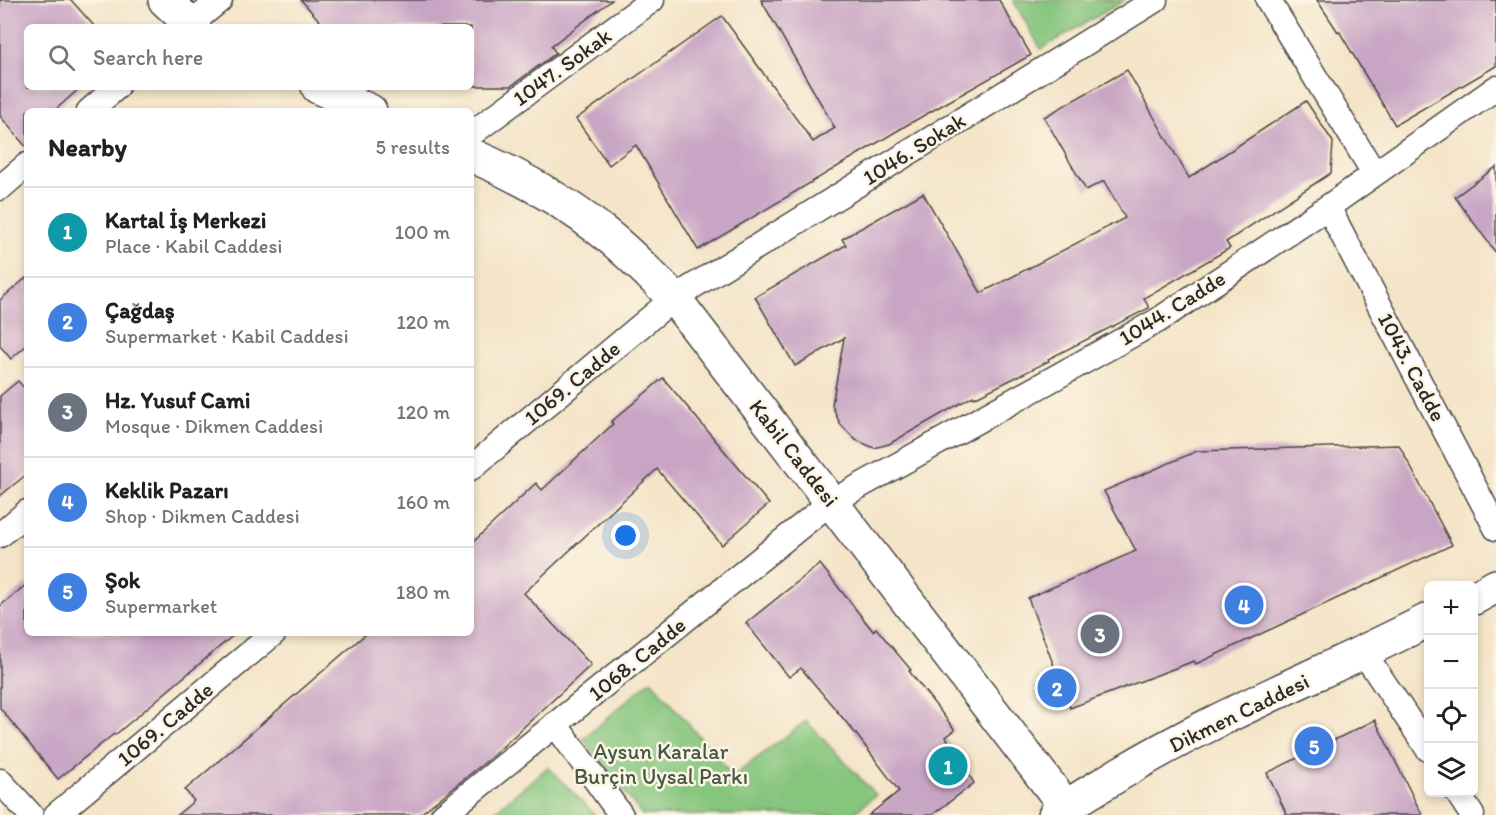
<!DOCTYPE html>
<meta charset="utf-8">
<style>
body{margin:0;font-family:Itim,sans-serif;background:#f2f2f2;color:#202124}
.controls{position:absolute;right:18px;bottom:18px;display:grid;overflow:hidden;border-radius:9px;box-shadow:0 3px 9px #0003}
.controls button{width:54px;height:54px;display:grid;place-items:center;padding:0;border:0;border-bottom:2px solid #e0e0e0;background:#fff;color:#202124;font:30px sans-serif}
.you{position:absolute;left:626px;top:536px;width:21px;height:21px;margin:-15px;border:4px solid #fff;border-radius:50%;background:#1a73e8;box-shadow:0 0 0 9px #1a73e833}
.badge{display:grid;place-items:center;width:39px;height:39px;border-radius:50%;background:#b5179e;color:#fff;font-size:20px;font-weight:700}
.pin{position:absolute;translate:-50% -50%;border:3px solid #fff;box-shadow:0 2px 6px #0006}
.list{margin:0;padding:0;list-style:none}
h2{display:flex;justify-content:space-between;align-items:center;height:78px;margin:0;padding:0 24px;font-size:26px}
h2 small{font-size:20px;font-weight:400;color:#757577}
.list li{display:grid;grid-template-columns:39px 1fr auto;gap:18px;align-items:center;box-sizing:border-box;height:90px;padding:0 24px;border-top:2px solid #e0e0e0}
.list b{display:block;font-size:22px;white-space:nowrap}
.list p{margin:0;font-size:20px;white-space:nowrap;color:#757577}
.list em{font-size:20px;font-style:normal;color:#757577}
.icon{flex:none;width:33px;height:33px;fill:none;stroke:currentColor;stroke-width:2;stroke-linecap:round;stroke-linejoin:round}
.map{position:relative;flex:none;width:1496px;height:815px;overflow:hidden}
.search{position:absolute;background:#fff;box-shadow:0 3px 9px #0003;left:24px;top:24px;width:450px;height:66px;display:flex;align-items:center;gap:15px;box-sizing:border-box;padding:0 21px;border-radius:9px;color:#757577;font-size:22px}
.panel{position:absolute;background:#fff;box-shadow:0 3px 9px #0003;left:24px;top:108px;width:450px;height:528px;border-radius:9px}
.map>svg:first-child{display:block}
.green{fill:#85c57d;stroke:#587854;stroke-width:1.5}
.building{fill:#c9a5c5}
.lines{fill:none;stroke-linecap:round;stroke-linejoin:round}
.minor-casing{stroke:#494743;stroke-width:27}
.secondary-casing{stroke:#494743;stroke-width:36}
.primary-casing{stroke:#494743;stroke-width:36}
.minor{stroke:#fff;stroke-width:24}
.secondary{stroke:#fff;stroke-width:33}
.primary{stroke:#fff;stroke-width:33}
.labels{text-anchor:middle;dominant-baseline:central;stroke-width:5;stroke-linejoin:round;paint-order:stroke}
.street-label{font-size:22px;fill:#2b2b2b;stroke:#fcf5e5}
.park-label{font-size:22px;fill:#465944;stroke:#fcf5e5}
</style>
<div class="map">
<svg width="1496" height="815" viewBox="0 0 1496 815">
<rect width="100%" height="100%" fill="#fcf5e5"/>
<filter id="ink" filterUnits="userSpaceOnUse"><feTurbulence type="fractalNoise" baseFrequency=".0167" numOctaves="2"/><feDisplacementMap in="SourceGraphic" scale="12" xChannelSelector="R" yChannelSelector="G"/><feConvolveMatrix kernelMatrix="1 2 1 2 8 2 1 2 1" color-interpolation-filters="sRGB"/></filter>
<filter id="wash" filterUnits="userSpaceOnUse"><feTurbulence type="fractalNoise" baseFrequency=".008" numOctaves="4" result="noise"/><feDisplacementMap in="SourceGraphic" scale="24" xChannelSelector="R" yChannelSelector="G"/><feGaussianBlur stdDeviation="1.35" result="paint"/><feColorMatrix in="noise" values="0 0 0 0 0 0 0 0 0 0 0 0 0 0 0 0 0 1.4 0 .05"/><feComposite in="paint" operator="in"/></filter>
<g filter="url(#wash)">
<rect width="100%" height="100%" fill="#f4e4c8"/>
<g class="green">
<polygon points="1013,0 1125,0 1041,49"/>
<polygon points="651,680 733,776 806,721 876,795 851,815 642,815 583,739"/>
<polygon points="548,767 595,815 490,815"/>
</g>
<g id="blocks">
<g class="building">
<polygon points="0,0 71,0 95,27 27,27 27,87 81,87 54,111 27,111 27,148 0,116"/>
<polygon points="301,0 612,0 551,46 556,53 511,86 471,86 471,27 325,27"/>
<polygon points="761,0 999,0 1031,55 907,125 698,250 636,145 609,165 576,119 722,16 813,142 835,128"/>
<polygon points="1317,0 1496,0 1496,66 1395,125 1339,31 1338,32"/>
<polygon points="1127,70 1189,178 1306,101 1333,142 1331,173 1226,242 1230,248 1144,298 1149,308 1048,359 1049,361 974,398 973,396 889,444 874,448 856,440 840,424 832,405 844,338 795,366 755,297 846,245 842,239 923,193 981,293 1125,218 1104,181 1086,190 1044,117"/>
<polygon points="1496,167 1496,253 1455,197"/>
<polygon points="27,277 27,345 11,359 0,346 0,300"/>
<polygon points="663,378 769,504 722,545 657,469 524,593 591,665 489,759 419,815 177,815 194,801 185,790 367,633 471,633 471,544 536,483 542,490 613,424 611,422"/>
<polygon points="18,381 27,391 27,474 0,496 0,396"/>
<polygon points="1399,445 1452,545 1196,664 1194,661 1070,708 1028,598 1136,551 1104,491 1197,451"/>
<polygon points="820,564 873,631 876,628 911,670 909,671 955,730 946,737 974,783 932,815 869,815 899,791 856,734 801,668 789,677 746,623"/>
<polygon points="27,584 27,633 236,633 115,735 114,734 58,779 0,708 0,606"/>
<polygon points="1375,720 1422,815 1287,815 1267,773"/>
</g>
</g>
</g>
<g filter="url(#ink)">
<use href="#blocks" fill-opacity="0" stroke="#494743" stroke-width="1.5"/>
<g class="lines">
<defs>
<g id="minor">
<polyline points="1268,0 1374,173"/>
<polyline points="187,27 220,0"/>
<polyline points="89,111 117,87"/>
<polyline points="471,134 652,0"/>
<polyline points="0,188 27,165"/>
<polyline points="1328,207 1496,528"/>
<polyline points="471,468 674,298 1155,0"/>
<polyline points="0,535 27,512"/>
<polyline points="1364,653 1428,749"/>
<polyline points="555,724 621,815"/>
<polyline points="0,781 31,815"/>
<polyline points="1457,792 1472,815"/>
<polyline points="56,815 274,633"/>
<polyline points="443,815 831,502 1157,321 1328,207 1496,88"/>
</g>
<g id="secondary">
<polyline points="165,0 194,27"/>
<polyline points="318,87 370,111"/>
<path d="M 471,155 C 518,175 562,200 603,232 C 628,251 651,276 674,298 L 1066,807"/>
</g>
<g id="primary">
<polyline points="1474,598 1496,586"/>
<path d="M 1055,815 C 1076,799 1099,787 1121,773 C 1219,714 1327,672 1428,620"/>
</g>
</defs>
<use href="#minor" class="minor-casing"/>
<use href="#secondary" class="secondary-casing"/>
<use href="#primary" class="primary-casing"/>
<use href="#minor" class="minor"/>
<use href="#secondary" class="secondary"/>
<use href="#primary" class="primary"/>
</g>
</g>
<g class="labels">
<g class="street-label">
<text transform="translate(562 67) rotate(-36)">1047. Sokak</text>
<text transform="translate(914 149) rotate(-32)">1046. Sokak</text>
<text transform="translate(1172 308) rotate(-32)">1044. Cadde</text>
<text transform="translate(1412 367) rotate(62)">1043. Cadde</text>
<text transform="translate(572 383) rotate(-40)">1069. Cadde</text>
<text transform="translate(794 453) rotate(52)">Kabil Caddesi</text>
<text transform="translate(637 659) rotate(-39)">1068. Cadde</text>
<text transform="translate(1239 713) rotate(-26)">Dikmen Caddesi</text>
<text transform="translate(165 724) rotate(-40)">1069. Cadde</text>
</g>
<g class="park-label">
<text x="661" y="751">Aysun Karalar<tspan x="661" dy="25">Burçin Uysal Parkı</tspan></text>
</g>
</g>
</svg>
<div class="controls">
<button>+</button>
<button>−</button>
<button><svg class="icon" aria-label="locate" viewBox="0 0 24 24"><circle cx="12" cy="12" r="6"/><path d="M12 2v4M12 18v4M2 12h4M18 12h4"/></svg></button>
<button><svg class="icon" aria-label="layers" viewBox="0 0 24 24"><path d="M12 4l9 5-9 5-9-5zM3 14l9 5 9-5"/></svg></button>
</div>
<div class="you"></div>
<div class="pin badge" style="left:948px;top:766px;background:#0f9aa8">1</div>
<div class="pin badge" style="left:1057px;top:688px;background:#3f7fe0">2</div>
<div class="pin badge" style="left:1100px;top:634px;background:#6b7280">3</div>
<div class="pin badge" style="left:1244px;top:605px;background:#3f7fe0">4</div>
<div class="pin badge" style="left:1314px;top:746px;background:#3f7fe0">5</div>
<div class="search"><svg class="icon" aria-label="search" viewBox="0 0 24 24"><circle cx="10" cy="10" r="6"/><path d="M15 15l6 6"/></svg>Search here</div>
<section class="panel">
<h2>Nearby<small>5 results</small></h2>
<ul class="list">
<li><span class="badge" style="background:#0f9aa8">1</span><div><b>Kartal İş Merkezi</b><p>Place · Kabil Caddesi</p></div><em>100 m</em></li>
<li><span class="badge" style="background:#3f7fe0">2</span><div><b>Çağdaş</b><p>Supermarket · Kabil Caddesi</p></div><em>120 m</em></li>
<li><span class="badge" style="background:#6b7280">3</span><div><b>Hz. Yusuf Cami</b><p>Mosque · Dikmen Caddesi</p></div><em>120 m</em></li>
<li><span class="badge" style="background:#3f7fe0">4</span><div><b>Keklik Pazarı</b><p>Shop · Dikmen Caddesi</p></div><em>160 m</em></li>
<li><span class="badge" style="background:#3f7fe0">5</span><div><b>Şok</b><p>Supermarket</p></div><em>180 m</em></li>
</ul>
</section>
</div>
